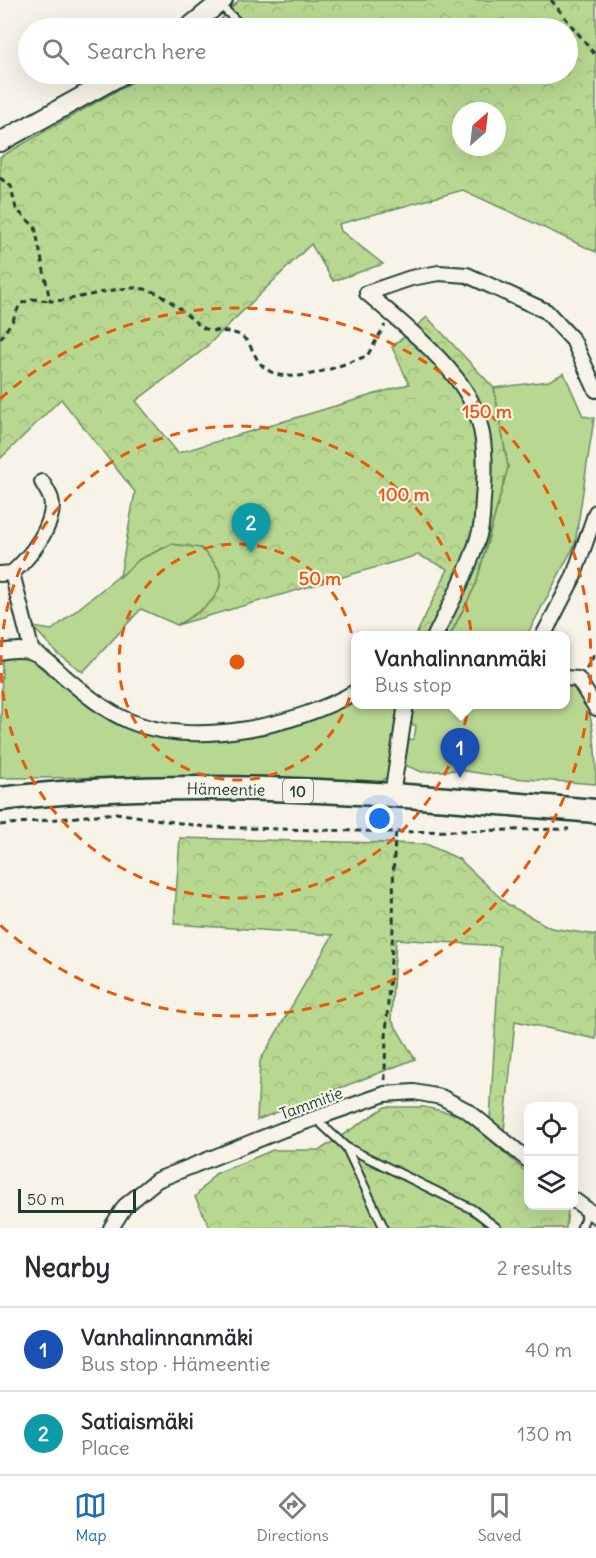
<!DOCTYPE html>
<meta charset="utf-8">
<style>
body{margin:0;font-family:Delius,sans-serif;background:#f7f7f7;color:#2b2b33}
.controls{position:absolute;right:18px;bottom:18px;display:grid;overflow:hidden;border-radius:12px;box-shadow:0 6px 24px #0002}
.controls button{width:54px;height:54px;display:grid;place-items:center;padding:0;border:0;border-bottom:2px solid #e1e1e2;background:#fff;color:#2b2b33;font:30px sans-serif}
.compass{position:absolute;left:452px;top:102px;width:54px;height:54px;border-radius:50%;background:#fff;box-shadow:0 6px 24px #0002;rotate:28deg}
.scale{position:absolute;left:18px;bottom:15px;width:118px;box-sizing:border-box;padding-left:6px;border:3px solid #1f3d34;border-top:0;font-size:16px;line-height:21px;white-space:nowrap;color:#1f3d34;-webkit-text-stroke:4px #f7f3e8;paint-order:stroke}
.you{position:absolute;left:380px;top:819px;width:21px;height:21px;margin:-15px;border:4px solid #fff;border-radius:50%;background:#1a73e8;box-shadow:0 0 0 9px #1a73e833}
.badge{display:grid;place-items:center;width:39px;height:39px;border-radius:50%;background:#1f6fb2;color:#fff;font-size:20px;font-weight:700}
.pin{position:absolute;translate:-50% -50px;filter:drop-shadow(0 2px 3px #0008)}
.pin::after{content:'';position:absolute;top:32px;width:21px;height:18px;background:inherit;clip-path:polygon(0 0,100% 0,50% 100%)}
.popup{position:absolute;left:351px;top:631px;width:219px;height:78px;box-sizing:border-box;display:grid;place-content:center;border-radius:12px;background:#fff;filter:drop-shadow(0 2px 4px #0005);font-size:20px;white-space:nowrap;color:#7c7c81}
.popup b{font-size:22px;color:#2b2b33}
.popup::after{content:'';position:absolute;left:50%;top:100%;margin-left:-12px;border:12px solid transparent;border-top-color:#fff}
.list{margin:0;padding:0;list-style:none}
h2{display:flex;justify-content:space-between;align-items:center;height:78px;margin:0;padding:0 24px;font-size:26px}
h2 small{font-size:20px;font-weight:400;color:#7c7c81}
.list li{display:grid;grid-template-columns:39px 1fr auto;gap:18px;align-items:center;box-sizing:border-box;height:84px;padding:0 24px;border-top:2px solid #e1e1e2}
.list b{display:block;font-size:22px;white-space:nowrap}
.list p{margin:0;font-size:20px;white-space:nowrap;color:#7c7c81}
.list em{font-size:20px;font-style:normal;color:#7c7c81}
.icon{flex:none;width:33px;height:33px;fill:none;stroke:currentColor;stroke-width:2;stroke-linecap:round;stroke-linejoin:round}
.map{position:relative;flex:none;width:596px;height:1228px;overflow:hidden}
.search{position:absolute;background:#fff;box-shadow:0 6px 24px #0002;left:18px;right:18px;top:18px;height:66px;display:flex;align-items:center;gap:15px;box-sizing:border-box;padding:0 21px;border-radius:33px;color:#7c7c81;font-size:22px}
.sheet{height:246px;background:#fff}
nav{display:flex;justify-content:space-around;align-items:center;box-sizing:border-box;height:84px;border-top:2px solid #e1e1e2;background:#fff;font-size:16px;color:#7c7c81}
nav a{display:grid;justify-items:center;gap:3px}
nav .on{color:#1f6fb2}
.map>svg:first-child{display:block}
.green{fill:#b8d891;stroke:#6c8a62;stroke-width:1.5}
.forest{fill:url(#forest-crowns);stroke:#6c8a62;stroke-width:1.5;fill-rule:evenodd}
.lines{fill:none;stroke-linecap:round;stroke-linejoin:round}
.service-casing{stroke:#1f3d34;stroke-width:11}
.minor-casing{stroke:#1f3d34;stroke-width:18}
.tertiary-casing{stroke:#1f3d34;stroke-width:22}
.trunk-casing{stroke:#1f3d34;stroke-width:27}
.path{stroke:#1f3d34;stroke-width:3;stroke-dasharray:6 4.5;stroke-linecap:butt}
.service{stroke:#f7f3e8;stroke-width:7}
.minor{stroke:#f7f3e8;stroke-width:14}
.tertiary{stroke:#f7f3e8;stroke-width:18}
.trunk{stroke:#f7f3e8;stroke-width:22}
.ring{fill:none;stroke:#e8590c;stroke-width:3;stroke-dasharray:10 8}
.labels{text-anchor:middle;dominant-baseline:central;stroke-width:4.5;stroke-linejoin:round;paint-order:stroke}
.shield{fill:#f7f3e8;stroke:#60746a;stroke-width:1.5}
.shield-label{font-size:15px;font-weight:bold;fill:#1f3d34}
.street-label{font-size:16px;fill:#1f3d34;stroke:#f7f3e8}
.centre{fill:#e8590c;stroke:#f7f3e8;stroke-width:3}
.ring-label{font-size:18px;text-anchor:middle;font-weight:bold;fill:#e8590c;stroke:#f7f3e8;stroke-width:4.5;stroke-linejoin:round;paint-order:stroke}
</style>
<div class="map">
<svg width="596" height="1228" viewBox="0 0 596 1228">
<defs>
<pattern id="forest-crowns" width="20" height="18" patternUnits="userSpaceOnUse" patternTransform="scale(1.5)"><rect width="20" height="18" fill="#b8d891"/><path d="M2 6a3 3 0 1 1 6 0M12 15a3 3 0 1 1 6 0" fill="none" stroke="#9eba7e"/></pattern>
</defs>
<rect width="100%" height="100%" fill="#f7f3e8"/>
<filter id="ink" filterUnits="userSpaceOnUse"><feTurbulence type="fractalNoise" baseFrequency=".0167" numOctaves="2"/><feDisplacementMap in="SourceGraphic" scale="12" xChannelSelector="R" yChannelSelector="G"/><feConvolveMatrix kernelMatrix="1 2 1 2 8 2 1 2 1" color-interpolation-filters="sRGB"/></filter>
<g filter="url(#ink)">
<g class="green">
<polygon points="564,373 583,416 594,418 575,544 527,635 450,636 476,584 508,467 494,388 549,381"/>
<path d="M 172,544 L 201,548 C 206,554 216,563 219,570 C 228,598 196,614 177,625 L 141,609 L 83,672 L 57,653 L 33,627 L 52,630 L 140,559 Z"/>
<path d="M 2,658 C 10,658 22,656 29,659 C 35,661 42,669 47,673 C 64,685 81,699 98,711 C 171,762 281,737 355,701 L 355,704 L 398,705 L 390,774 L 381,782 L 225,777 L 0,778 Z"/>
<path d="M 565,685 C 596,689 596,756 596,784 L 511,778 L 459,770 L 422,772 L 407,766 L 401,756 L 406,740 L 414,739 L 416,726 L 410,723 L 409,713 L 413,705 L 565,704 Z"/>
</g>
<g class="forest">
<path d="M 239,0 L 596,0 L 596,252 L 463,190 L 339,224 L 341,231 L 383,264 L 333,281 L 311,244 L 203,350 L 136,401 L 178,453 L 409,384 L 392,347 L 427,317 L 494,388 L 508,467 L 476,584 L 450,635 L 416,635 L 448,569 L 418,555 L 177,625 C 196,614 228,598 219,570 C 216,563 206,554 201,548 L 172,544 L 140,559 L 120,577 L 135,492 L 61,399 L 0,459 L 0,157 L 146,74 L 568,74 L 568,28 L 213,28 ZM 461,111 L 497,111 L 497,147 L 461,147 Z"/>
<polygon points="180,838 426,844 459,859 507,904 551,928 596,935 596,1039 515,1021 504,1131 490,1120 500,946 396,939 391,1019 415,1059 257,1120 260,1061 333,935 174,924"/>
<polygon points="385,1107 424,1107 464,1116 528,1174 528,1206 563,1206 568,1209 566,1228 210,1228 195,1197 215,1174 273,1150 320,1150"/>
</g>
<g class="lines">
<defs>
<g id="service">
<polyline points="220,5 244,28"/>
<polyline points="315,1118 346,1147 384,1228"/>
<polyline points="346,1147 472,1209 497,1228"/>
<polyline points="581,1228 588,1210"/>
</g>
<g id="minor">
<path d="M 367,293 C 397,319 431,346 456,378 C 486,415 487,454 483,499 C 482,510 483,524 479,535 C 469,570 451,603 435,636"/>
<polyline points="367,293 411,278 439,273 467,275 546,311 573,340 596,390"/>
<polyline points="12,573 32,652"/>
<path d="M 0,574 L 12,573 C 29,558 57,524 51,499 C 49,493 45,487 42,482"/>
<polyline points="543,636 573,578 596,512"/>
<path d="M 0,652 C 9,650 23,649 32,652 C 44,656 55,668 65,677 C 84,693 105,711 129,721 C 194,748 296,726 355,692"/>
<polyline points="565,678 578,679 596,708"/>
<polyline points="392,795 406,704"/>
<polyline points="574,1200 596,1216"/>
<polyline points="111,1228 125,1206 157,1180 282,1130 385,1094 414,1092 441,1097 468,1111 528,1160"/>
</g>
<g id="tertiary">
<polyline points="188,28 223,0"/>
<polyline points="0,142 123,74"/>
</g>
<path id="trunk" d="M 0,799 C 198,775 399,795 596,811"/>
</defs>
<use href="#service" class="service-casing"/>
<use href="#minor" class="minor-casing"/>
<use href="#tertiary" class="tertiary-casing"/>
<use href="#trunk" class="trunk-casing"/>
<g class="path">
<polyline points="551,0 596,56"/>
<path d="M 0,178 L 11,186 L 16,209 L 35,227 L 50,301 C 80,301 123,282 149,290 C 170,297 185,315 202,327 C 210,333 227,330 237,334 C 250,339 252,352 259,362 C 283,393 339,365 367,356 L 385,325"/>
<polyline points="0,339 13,320 20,304 32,299 50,301"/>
<polyline points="586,669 596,652"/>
<polyline points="0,825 116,813 206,827 396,832 569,829"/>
<path d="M 385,1080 C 385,1029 390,979 393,929 C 394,896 392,865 396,832"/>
</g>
<use href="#service" class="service"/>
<use href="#minor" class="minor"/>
<use href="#tertiary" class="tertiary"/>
<use href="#trunk" class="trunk"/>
</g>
</g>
<g class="ring">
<circle cx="237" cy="662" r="118"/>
<circle cx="237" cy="662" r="236"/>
<path d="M0 399A354 354 0 1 1 0 925"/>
</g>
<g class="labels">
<rect class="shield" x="283" y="779" width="30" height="24" rx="4.5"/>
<g class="shield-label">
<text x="298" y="791">10</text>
</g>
<g class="street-label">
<text transform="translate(226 789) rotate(1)">Hämeentie</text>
<text transform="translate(311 1103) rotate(-20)">Tammitie</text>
</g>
</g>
<circle cx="237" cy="662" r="9" class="centre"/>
<g class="ring-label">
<text x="487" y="418">150 m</text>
<text x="404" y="501">100 m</text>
<text x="320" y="585">50 m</text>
</g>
</svg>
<div class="controls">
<button><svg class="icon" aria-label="locate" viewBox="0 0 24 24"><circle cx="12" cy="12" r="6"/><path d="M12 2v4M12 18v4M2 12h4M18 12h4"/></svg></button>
<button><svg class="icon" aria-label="layers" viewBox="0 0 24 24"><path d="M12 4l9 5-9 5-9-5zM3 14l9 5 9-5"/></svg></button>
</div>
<svg class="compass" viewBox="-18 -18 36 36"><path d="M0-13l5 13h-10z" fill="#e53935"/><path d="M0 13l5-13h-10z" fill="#7c7c81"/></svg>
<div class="scale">50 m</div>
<div class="you"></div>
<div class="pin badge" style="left:460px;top:778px;background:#1a4fb4">1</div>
<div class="popup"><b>Vanhalinnanmäki</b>Bus stop</div>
<div class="pin badge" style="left:251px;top:553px;background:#0f9aa8">2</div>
<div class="search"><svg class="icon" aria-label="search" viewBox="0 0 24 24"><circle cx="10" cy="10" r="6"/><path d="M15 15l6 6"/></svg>Search here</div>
</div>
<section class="sheet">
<h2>Nearby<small>2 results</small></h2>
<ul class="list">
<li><span class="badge" style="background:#1a4fb4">1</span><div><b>Vanhalinnanmäki</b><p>Bus stop · Hämeentie</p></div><em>40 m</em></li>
<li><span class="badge" style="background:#0f9aa8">2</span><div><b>Satiaismäki</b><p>Place</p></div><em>130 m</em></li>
</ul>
</section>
<nav>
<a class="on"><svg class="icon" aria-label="map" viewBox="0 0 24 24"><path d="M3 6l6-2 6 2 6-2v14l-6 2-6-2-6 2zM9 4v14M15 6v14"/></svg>Map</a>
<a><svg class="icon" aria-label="directions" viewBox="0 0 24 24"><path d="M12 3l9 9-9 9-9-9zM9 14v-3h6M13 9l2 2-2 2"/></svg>Directions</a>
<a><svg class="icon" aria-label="saved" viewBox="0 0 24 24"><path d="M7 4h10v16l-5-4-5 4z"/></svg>Saved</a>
</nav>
